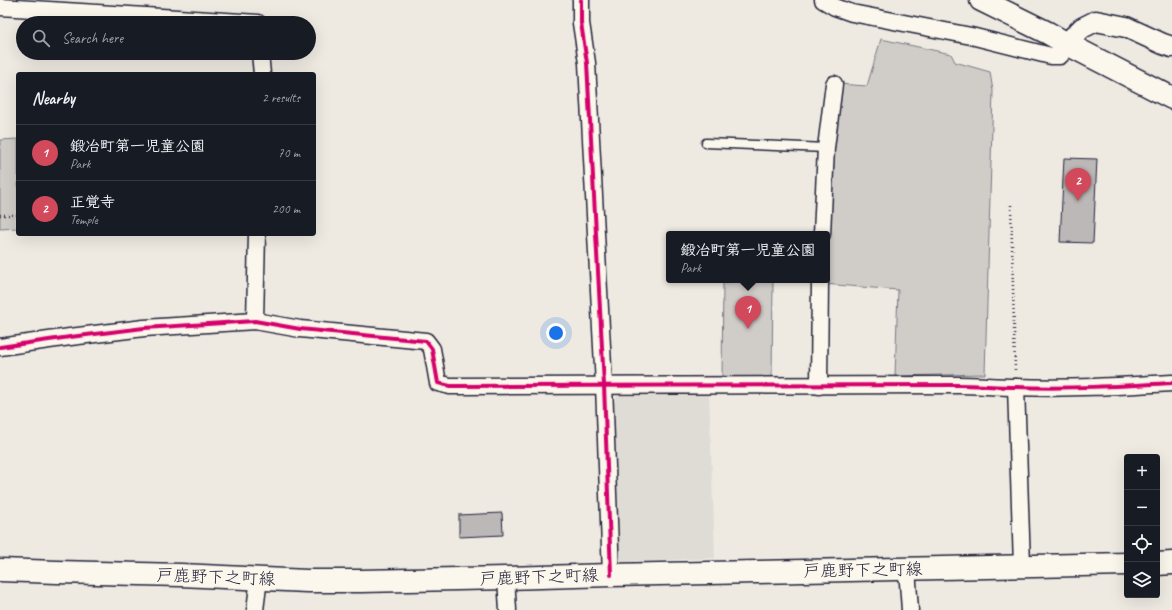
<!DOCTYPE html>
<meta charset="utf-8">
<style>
body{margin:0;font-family:Caveat,"Klee One",sans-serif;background:#242831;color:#f1f3f6}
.controls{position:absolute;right:12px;bottom:12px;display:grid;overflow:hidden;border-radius:4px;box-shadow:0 4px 16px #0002}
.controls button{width:36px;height:36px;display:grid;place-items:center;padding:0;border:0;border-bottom:1px solid #363941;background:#171b24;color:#f1f3f6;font:20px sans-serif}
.you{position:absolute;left:556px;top:333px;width:14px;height:14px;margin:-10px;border:3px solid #fff;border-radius:50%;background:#1a73e8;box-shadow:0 0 0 6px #1a73e833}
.badge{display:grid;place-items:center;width:26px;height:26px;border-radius:50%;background:#d1495b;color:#fff;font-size:13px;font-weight:700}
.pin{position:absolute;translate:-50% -33px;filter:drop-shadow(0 1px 2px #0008)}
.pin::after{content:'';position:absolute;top:21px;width:14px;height:12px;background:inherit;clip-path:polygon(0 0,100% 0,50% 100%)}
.popup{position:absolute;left:666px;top:231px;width:164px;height:52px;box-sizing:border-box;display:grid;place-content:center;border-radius:4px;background:#171b24;filter:drop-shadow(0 1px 3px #0005);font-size:13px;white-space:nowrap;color:#9ea1a6}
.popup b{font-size:15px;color:#f1f3f6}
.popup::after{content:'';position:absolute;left:50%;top:100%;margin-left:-8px;border:8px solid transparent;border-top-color:#171b24}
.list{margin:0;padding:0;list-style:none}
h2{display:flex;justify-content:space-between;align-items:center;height:52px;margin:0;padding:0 16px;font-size:17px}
h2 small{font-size:13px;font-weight:400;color:#9ea1a6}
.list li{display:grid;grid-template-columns:26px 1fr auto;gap:12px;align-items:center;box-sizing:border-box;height:56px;padding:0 16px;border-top:1px solid #363941}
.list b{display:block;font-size:15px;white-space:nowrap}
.list p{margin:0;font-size:13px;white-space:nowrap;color:#9ea1a6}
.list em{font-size:13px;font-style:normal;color:#9ea1a6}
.icon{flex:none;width:22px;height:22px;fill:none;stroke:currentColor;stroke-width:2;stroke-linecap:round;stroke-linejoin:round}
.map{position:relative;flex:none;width:1172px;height:610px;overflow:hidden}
.search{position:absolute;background:#171b24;box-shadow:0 4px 16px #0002;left:16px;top:16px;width:300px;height:44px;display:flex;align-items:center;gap:10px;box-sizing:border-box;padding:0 14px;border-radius:22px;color:#9ea1a6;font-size:15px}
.panel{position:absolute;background:#171b24;box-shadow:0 4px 16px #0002;left:16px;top:72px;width:300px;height:164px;border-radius:4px}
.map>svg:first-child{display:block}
.built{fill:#dfdbd5}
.green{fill:#d0cdc9;stroke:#797882}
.building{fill:#bcb8b8;stroke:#22223b}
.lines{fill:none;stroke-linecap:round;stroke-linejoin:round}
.service-casing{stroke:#22223b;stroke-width:11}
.minor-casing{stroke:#22223b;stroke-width:19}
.tertiary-casing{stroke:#22223b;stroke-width:23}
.secondary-casing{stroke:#22223b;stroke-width:25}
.trunk-casing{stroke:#22223b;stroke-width:25}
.path{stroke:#22223b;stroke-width:2.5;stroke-dasharray:1 3;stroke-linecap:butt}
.service{stroke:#fbf7ec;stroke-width:8}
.minor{stroke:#fbf7ec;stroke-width:16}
.tertiary{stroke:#fbf7ec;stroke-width:20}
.secondary{stroke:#fbf7ec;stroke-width:22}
.trunk{stroke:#fbf7ec;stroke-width:22}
.cycleway-casing{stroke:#fbf7ec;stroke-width:6}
.cycleway{stroke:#d6006c;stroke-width:4}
.labels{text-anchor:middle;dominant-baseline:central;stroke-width:3.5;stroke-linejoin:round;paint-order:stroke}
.street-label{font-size:17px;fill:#22223b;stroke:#fbf7ec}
</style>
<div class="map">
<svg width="1172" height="610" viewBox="0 0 1172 610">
<rect width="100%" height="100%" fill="#eeeae2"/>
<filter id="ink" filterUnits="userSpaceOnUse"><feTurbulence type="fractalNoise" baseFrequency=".025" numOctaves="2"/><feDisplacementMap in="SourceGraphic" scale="8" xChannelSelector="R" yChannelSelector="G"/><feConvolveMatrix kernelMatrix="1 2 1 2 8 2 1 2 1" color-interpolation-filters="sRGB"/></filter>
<g filter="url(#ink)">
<polygon class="built" points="709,394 715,558 623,562 617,558 612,407 617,396"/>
<g class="green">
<polygon points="881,39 951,54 955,62 990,72 993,91 985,374 895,376 898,290 824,284 827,280 827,234 838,84 867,86"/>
<polygon points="18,139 18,228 0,229 0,140"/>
<polygon points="773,280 772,377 722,378 723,282"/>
</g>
<g class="building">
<polygon points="1064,158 1097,159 1093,243 1060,242"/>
<polygon points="502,513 503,535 459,537 459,515"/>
</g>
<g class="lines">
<defs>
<polyline id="service" points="706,143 826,148"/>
<g id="minor">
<polyline points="581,0 581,23 587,63 604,385 611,575"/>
<polyline points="823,0 835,7 852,13 971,36 1051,56 1060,56 1069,45"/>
<polyline points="0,7 258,23"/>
<polyline points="260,53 262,74"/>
<polyline points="822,234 826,148 834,84"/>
<polyline points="255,321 257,234"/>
<path d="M 0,347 L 70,337 L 144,328 L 255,321 L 300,329 L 426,341 L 432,349 L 438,383 L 450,386 C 619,385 788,386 958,385 C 977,385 997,387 1016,387 C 1068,389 1120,386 1172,383"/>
<polyline points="819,386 820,280"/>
<polyline points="1016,387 1022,565"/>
<polyline points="907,569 910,610"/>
<polyline points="506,578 508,610"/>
<polyline points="255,610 259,578"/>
</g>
<polyline id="tertiary" points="1069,45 1072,38 1082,28 1096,21 1126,27 1163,44 1172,47"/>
<g id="secondary">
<polyline points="1157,564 1172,563"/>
<polyline points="0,570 57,572 181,575 307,581 361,581 506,578 611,575 1127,564"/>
</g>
<polyline id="trunk" points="981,0 1048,33 1069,45 1172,98"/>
</defs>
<use href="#service" class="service-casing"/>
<use href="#minor" class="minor-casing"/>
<use href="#tertiary" class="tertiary-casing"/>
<use href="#secondary" class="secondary-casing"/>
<use href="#trunk" class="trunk-casing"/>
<g class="path">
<polyline points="1011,205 1015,370"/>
<polyline points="0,215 18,215"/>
</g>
<use href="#service" class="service"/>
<use href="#minor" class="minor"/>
<use href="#tertiary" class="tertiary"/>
<use href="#secondary" class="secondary"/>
<use href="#trunk" class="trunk"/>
<defs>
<g id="cycleway">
<polyline points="581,0 581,23 587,63 604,385 611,575"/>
<path d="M 0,347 L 70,337 L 144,328 L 255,321 L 300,329 L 426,341 L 432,349 L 438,383 L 450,386 C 619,385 788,386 958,385 C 977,385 997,387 1016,387 C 1068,389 1120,386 1172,383"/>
</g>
</defs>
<use href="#cycleway" class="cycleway-casing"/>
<use href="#cycleway" class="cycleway"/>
</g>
</g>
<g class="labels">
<g class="street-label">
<text transform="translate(863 570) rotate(-1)">戸鹿野下之町線</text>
<text transform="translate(216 577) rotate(2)">戸鹿野下之町線</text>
<text transform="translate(539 577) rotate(-2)">戸鹿野下之町線</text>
</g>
</g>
</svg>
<div class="controls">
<button>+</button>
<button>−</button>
<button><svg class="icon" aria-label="locate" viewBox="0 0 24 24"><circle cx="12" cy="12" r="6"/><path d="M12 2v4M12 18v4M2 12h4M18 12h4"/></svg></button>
<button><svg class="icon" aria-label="layers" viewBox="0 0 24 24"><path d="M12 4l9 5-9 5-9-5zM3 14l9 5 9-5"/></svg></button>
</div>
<div class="you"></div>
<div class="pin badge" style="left:748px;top:329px">1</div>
<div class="popup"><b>鍛冶町第一児童公園</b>Park</div>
<div class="pin badge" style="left:1078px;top:201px">2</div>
<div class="search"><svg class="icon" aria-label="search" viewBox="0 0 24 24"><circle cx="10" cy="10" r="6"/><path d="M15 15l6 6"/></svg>Search here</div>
<section class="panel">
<h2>Nearby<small>2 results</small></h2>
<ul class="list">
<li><span class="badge">1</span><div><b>鍛冶町第一児童公園</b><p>Park</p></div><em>70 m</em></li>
<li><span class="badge">2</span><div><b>正覚寺</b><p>Temple</p></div><em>200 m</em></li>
</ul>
</section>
</div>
